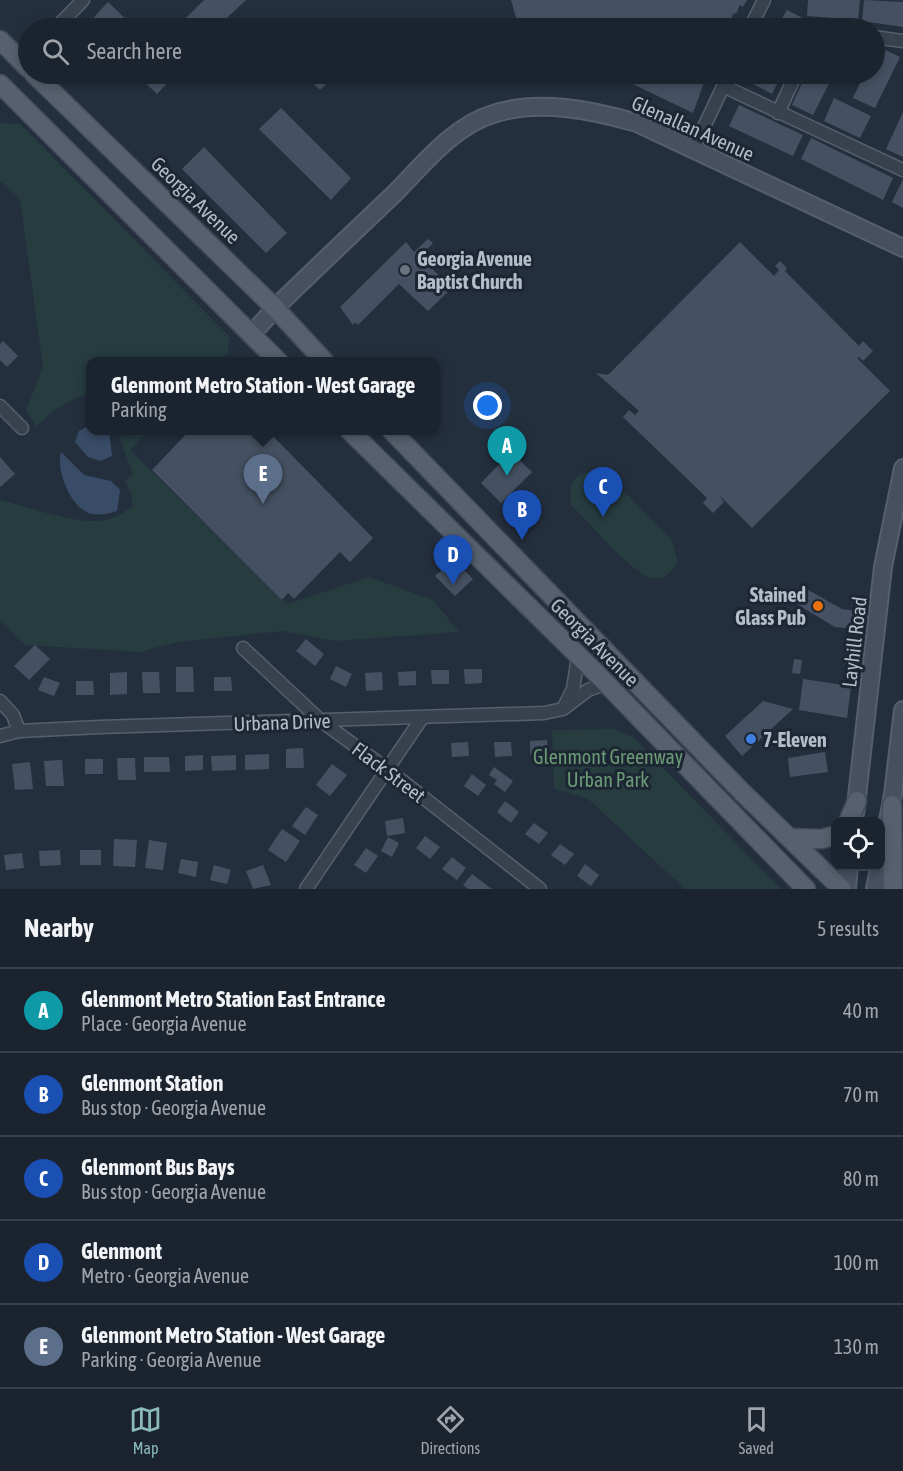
<!DOCTYPE html>
<meta charset="utf-8">
<style>
body{margin:0;font-family:"Asap Condensed",sans-serif;background:#242b36;color:#f1f3f6}
.controls{position:absolute;right:18px;bottom:18px;display:grid;overflow:hidden;border-radius:12px;box-shadow:0 3px 9px #0003}
.controls button{width:54px;height:54px;display:grid;place-items:center;padding:0;border:0;border-bottom:2px solid #39404a;background:#1b232e;color:#f1f3f6;font:30px sans-serif}
.you{position:absolute;left:488px;top:406px;width:21px;height:21px;margin:-15px;border:4px solid #fff;border-radius:50%;background:#1a73e8;box-shadow:0 0 0 9px #1a73e833}
.badge{display:grid;place-items:center;width:39px;height:39px;border-radius:50%;background:#8bbbb9;color:#fff;font-size:20px;font-weight:700}
.pin{position:absolute;translate:-50% -50px;filter:drop-shadow(0 2px 3px #0008)}
.pin::after{content:'';position:absolute;top:32px;width:21px;height:18px;background:inherit;clip-path:polygon(0 0,100% 0,50% 100%)}
.popup{position:absolute;left:86px;top:357px;width:354px;height:78px;box-sizing:border-box;display:grid;place-content:center;border-radius:12px;background:#1b232e;filter:drop-shadow(0 2px 4px #0005);font-size:20px;white-space:nowrap;color:#a0a4aa}
.popup b{font-size:22px;color:#f1f3f6}
.popup::after{content:'';position:absolute;left:50%;top:100%;margin-left:-12px;border:12px solid transparent;border-top-color:#1b232e}
.list{margin:0;padding:0;list-style:none}
h2{display:flex;justify-content:space-between;align-items:center;height:78px;margin:0;padding:0 24px;font-size:26px}
h2 small{font-size:20px;font-weight:400;color:#a0a4aa}
.list li{display:grid;grid-template-columns:39px 1fr auto;gap:18px;align-items:center;box-sizing:border-box;height:84px;padding:0 24px;border-top:2px solid #39404a}
.list b{display:block;font-size:22px;white-space:nowrap}
.list p{margin:0;font-size:20px;white-space:nowrap;color:#a0a4aa}
.list em{font-size:20px;font-style:normal;color:#a0a4aa}
.icon{flex:none;width:33px;height:33px;fill:none;stroke:currentColor;stroke-width:2;stroke-linecap:round;stroke-linejoin:round}
.map{position:relative;flex:none;width:903px;height:889px;overflow:hidden}
.search{position:absolute;background:#1b232e;box-shadow:0 3px 9px #0003;left:18px;right:18px;top:18px;height:66px;display:flex;align-items:center;gap:15px;box-sizing:border-box;padding:0 21px;border-radius:33px;color:#a0a4aa;font-size:22px}
.sheet{height:498px;background:#1b232e}
nav{display:flex;justify-content:space-around;align-items:center;box-sizing:border-box;height:84px;border-top:2px solid #39404a;background:#1b232e;font-size:16px;color:#a0a4aa}
nav a{display:grid;justify-items:center;gap:3px}
nav .on{color:#8bbbb9}
.map>svg:first-child{display:block}
.green{fill:#263c3f}
.water{fill:#394c67}
.building{fill:#455162}
.lines{fill:none;stroke-linecap:round;stroke-linejoin:round}
.street-casing{stroke:#565f6c;stroke-width:15}
.secondary-casing{stroke:#565f6c;stroke-width:20}
.primary-casing{stroke:#414a57;stroke-width:21}
.street{stroke:#38414e;stroke-width:12}
.secondary{stroke:#465061;stroke-width:16}
.primary{stroke:#56606e;stroke-width:18}
.worship-dot{fill:#6b7280;stroke:#1d2633;stroke-width:2}
.food-dot{fill:#e8710a;stroke:#1d2633;stroke-width:2}
.shop-dot{fill:#3f7fe0;stroke:#1d2633;stroke-width:2}
.labels{text-anchor:middle;dominant-baseline:central;stroke-width:6;stroke-linejoin:round;paint-order:stroke}
.street-label{font-size:20px;fill:#b4bcc9;stroke:#1d2633}
.poi-label{font-size:20px;font-weight:bold;fill:#b4bcc9;stroke:#1d2633;text-anchor:start}
.park-label{font-size:20px;fill:#6b9a76;stroke:#1d2633}
</style>
<div class="map">
<svg width="903" height="889" viewBox="0 0 903 889">
<rect width="100%" height="100%" fill="#242f3e"/>
<g class="green">
<path d="M 0,123 L 20,124 L 229,336 L 228,353 L 220,361 L 91,362 L 90,395 C 73,396 47,413 37,427 L 26,411 L 43,367 L 20,199 L 0,181 Z"/>
<path d="M 117,431 L 150,431 L 130,450 L 287,604 L 369,577 L 433,600 L 459,632 L 335,641 L 283,631 L 178,642 L 139,652 L 26,645 L 0,621 L 0,500 C 32,507 83,529 113,518 C 120,515 127,510 133,506 L 131,493 L 125,481 L 133,474 Z"/>
<path d="M 596,471 L 610,477 L 672,540 L 678,562 C 672,572 664,581 651,578 C 633,574 587,520 571,505 C 568,484 574,472 596,471 Z"/>
<polygon points="613,729 632,736 781,889 685,889 588,799 554,789 552,730"/>
</g>
<g class="water">
<polygon points="90,425 91,430 109,431 112,456 100,461 88,457 75,442 79,431"/>
<path d="M 61,452 L 84,475 L 111,481 L 120,490 L 117,511 C 107,514 99,516 89,513 C 70,506 56,470 61,452 Z"/>
</g>
<g class="building">
<polygon points="204,0 246,0 216,28 176,28"/>
<polygon points="511,0 747,0 743,7 740,5 736,14 734,13 726,28 519,28"/>
<polygon points="808,0 860,0 858,20 807,16"/>
<polygon points="864,0 903,2 903,27 862,21"/>
<polygon points="108,2 135,28 90,28 87,25"/>
<polygon points="787,10 808,21 804,28 776,28"/>
<polygon points="879,47 900,57 875,108 853,98 864,74 874,74 874,56"/>
<polygon points="136,74 176,74 157,94"/>
<polygon points="303,74 337,74 320,90"/>
<polygon points="612,74 707,74 693,113"/>
<polygon points="756,74 782,74 772,94 751,83"/>
<polygon points="806,74 834,74 813,115 792,105"/>
<polygon points="834,98 871,116 860,138 824,121"/>
<polygon points="739,105 803,135 793,156 729,126"/>
<polygon points="281,108 351,178 331,200 259,129"/>
<polygon points="903,112 903,157 886,149"/>
<polygon points="811,138 893,178 883,200 801,159"/>
<polygon points="204,147 287,233 266,253 182,169"/>
<polygon points="903,179 903,208 892,202"/>
<polygon points="428,239 433,243 420,257 452,288 428,311 399,284 358,325 355,322 353,325 340,307 406,242 414,252"/>
<polygon points="740,242 774,276 779,270 775,266 780,261 787,268 785,271 859,346 863,341 873,351 863,361 859,357 857,358 890,391 752,528 718,494 724,502 713,513 703,503 707,498 623,417 629,410 635,415 639,411 596,373 608,375"/>
<polygon points="3,341 18,356 7,367 0,360 0,344"/>
<polygon points="190,430 267,430 373,538 350,562 340,552 294,599 288,593 282,600 152,470"/>
<polygon points="511,452 532,472 501,503 481,483"/>
<polygon points="0,457 15,474 0,487"/>
<polygon points="454,559 473,579 455,596 435,576"/>
<polygon points="801,586 842,609 858,611 856,629 835,627 795,603"/>
<polygon points="306,639 324,654 315,666 296,651"/>
<polygon points="35,645 50,659 29,680 14,666"/>
<polygon points="794,659 802,660 800,674 792,673"/>
<polygon points="336,666 352,674 346,687 330,679"/>
<polygon points="176,667 193,667 194,692 176,692"/>
<polygon points="464,669 482,669 482,683 465,684"/>
<polygon points="431,670 449,670 449,684 432,684"/>
<polygon points="416,671 416,685 399,686 398,672"/>
<polygon points="127,672 127,694 110,695 110,673"/>
<polygon points="142,672 159,672 160,693 143,693"/>
<polygon points="382,672 383,690 366,691 365,673"/>
<polygon points="44,677 60,683 54,696 38,690"/>
<polygon points="214,677 231,677 232,691 214,691"/>
<polygon points="803,679 851,686 847,718 799,710"/>
<polygon points="76,681 93,681 94,695 76,695"/>
<polygon points="763,701 793,709 742,756 725,736"/>
<polygon points="547,740 548,754 530,755 530,741"/>
<polygon points="468,742 469,756 452,757 451,743"/>
<polygon points="494,742 511,742 512,756 495,757"/>
<polygon points="303,748 304,768 286,768 286,749"/>
<polygon points="825,752 828,772 790,777 788,758"/>
<polygon points="269,754 269,769 245,770 245,755"/>
<polygon points="203,755 203,770 185,771 185,756"/>
<polygon points="236,755 236,770 212,771 211,756"/>
<polygon points="144,757 169,757 170,772 144,772"/>
<polygon points="117,758 135,758 136,780 118,780"/>
<rect x="85" y="759" width="18" height="15"/>
<polygon points="62,760 64,786 46,786 44,761"/>
<polygon points="30,762 33,789 15,790 12,764"/>
<polygon points="332,764 347,775 330,796 316,785"/>
<polygon points="494,767 513,781 505,792 494,784 497,780 489,775"/>
<polygon points="472,774 486,785 478,796 464,786"/>
<polygon points="505,801 519,812 511,823 497,812"/>
<polygon points="306,807 318,815 305,835 292,826"/>
<polygon points="403,818 405,833 387,836 385,821"/>
<polygon points="534,823 548,833 539,844 525,834"/>
<polygon points="282,829 300,841 286,862 268,850"/>
<polygon points="425,836 440,847 430,859 416,848"/>
<polygon points="388,837 399,843 392,857 381,851"/>
<polygon points="114,839 137,840 135,867 113,866"/>
<polygon points="149,840 167,843 163,870 145,868"/>
<polygon points="560,844 574,854 565,865 551,855"/>
<polygon points="366,848 378,856 366,873 354,865"/>
<polygon points="60,850 61,865 40,866 39,851"/>
<rect x="80" y="850" width="21" height="15"/>
<polygon points="22,853 24,868 6,870 4,855"/>
<polygon points="452,857 466,868 457,880 442,869"/>
<polygon points="181,859 198,862 196,877 178,873"/>
<polygon points="585,864 599,875 591,886 577,876"/>
<polygon points="214,865 231,870 227,884 210,880"/>
<polygon points="263,865 271,885 253,889 246,871"/>
<polygon points="472,874 492,889 468,889 463,885"/>
</g>
<g class="lines">
<defs>
<g id="street">
<polyline points="56,28 83,0"/>
<polyline points="750,28 764,0"/>
<polyline points="874,37 903,41"/>
<polyline points="723,86 903,170"/>
<polyline points="778,113 796,74"/>
<polyline points="693,150 729,74"/>
<polyline points="0,406 22,428"/>
<polyline points="243,648 321,721 387,769 540,889"/>
<polyline points="0,701 13,715 19,731"/>
<polyline points="565,705 573,689 578,657"/>
<polyline points="0,736 19,731 100,727 544,713 563,709 588,690 605,684"/>
<polyline points="306,889 422,718"/>
</g>
<g id="secondary">
<path d="M 252,334 L 275,308 C 314,270 354,232 394,194 C 422,166 453,126 493,114 C 539,99 592,110 637,123 L 903,248"/>
<polyline points="855,814 883,567 903,468"/>
<polyline points="847,889 849,866"/>
<polyline points="875,889 893,794 903,710"/>
</g>
<g id="primary">
<polyline points="0,40 28,68"/>
<polyline points="34,74 275,308 325,362"/>
<polyline points="0,84 279,362"/>
<polyline points="349,430 595,672 806,889"/>
<polyline points="391,430 742,792 842,889"/>
<polyline points="892,805 893,889"/>
<polyline points="848,822 857,801"/>
<polyline points="790,838 822,839 836,835"/>
</g>
</defs>
<use href="#street" class="street-casing"/>
<use href="#secondary" class="secondary-casing"/>
<use href="#primary" class="primary-casing"/>
<use href="#street" class="street"/>
<use href="#secondary" class="secondary"/>
<use href="#primary" class="primary"/>
</g>
<circle class="worship-dot" cx="405" cy="270" r="6"/>
<circle class="food-dot" cx="818" cy="606" r="6"/>
<circle class="shop-dot" cx="751" cy="739" r="6"/>
<g class="labels">
<g class="street-label">
<text transform="translate(693 128) rotate(24)">Glenallan Avenue</text>
<text transform="translate(196 200) rotate(44)">Georgia Avenue</text>
<text transform="translate(595 642) rotate(45)">Georgia Avenue</text>
<text transform="translate(854 642) rotate(-83)">Layhill Road</text>
<text transform="translate(282 722) rotate(-2)">Urbana Drive</text>
<text transform="translate(389 772) rotate(37)">Flack Street</text>
</g>
<g class="poi-label">
<text x="417" y="258">Georgia Avenue<tspan x="417" dy="23">Baptist Church</tspan></text>
<text x="806" y="594" text-anchor="end">Stained<tspan x="806" dy="23">Glass Pub</tspan></text>
<text x="763" y="739">7-Eleven</text>
</g>
<g class="park-label">
<text x="608" y="756">Glenmont Greenway<tspan x="608" dy="23">Urban Park</tspan></text>
</g>
</g>
</svg>
<div class="controls">
<button><svg class="icon" aria-label="locate" viewBox="0 0 24 24"><circle cx="12" cy="12" r="6"/><path d="M12 2v4M12 18v4M2 12h4M18 12h4"/></svg></button>
</div>
<div class="you"></div>
<div class="pin badge" style="left:507px;top:476px;background:#0f9aa8">A</div>
<div class="pin badge" style="left:522px;top:540px;background:#1a4fb4">B</div>
<div class="pin badge" style="left:603px;top:517px;background:#1a4fb4">C</div>
<div class="pin badge" style="left:453px;top:585px;background:#1a4fb4">D</div>
<div class="pin badge" style="left:263px;top:504px;background:#5c6f8a">E</div>
<div class="popup"><b>Glenmont Metro Station - West Garage</b>Parking</div>
<div class="search"><svg class="icon" aria-label="search" viewBox="0 0 24 24"><circle cx="10" cy="10" r="6"/><path d="M15 15l6 6"/></svg>Search here</div>
</div>
<section class="sheet">
<h2>Nearby<small>5 results</small></h2>
<ul class="list">
<li><span class="badge" style="background:#0f9aa8">A</span><div><b>Glenmont Metro Station East Entrance</b><p>Place · Georgia Avenue</p></div><em>40 m</em></li>
<li><span class="badge" style="background:#1a4fb4">B</span><div><b>Glenmont Station</b><p>Bus stop · Georgia Avenue</p></div><em>70 m</em></li>
<li><span class="badge" style="background:#1a4fb4">C</span><div><b>Glenmont Bus Bays</b><p>Bus stop · Georgia Avenue</p></div><em>80 m</em></li>
<li><span class="badge" style="background:#1a4fb4">D</span><div><b>Glenmont</b><p>Metro · Georgia Avenue</p></div><em>100 m</em></li>
<li><span class="badge" style="background:#5c6f8a">E</span><div><b>Glenmont Metro Station - West Garage</b><p>Parking · Georgia Avenue</p></div><em>130 m</em></li>
</ul>
</section>
<nav>
<a class="on"><svg class="icon" aria-label="map" viewBox="0 0 24 24"><path d="M3 6l6-2 6 2 6-2v14l-6 2-6-2-6 2zM9 4v14M15 6v14"/></svg>Map</a>
<a><svg class="icon" aria-label="directions" viewBox="0 0 24 24"><path d="M12 3l9 9-9 9-9-9zM9 14v-3h6M13 9l2 2-2 2"/></svg>Directions</a>
<a><svg class="icon" aria-label="saved" viewBox="0 0 24 24"><path d="M7 4h10v16l-5-4-5 4z"/></svg>Saved</a>
</nav>
